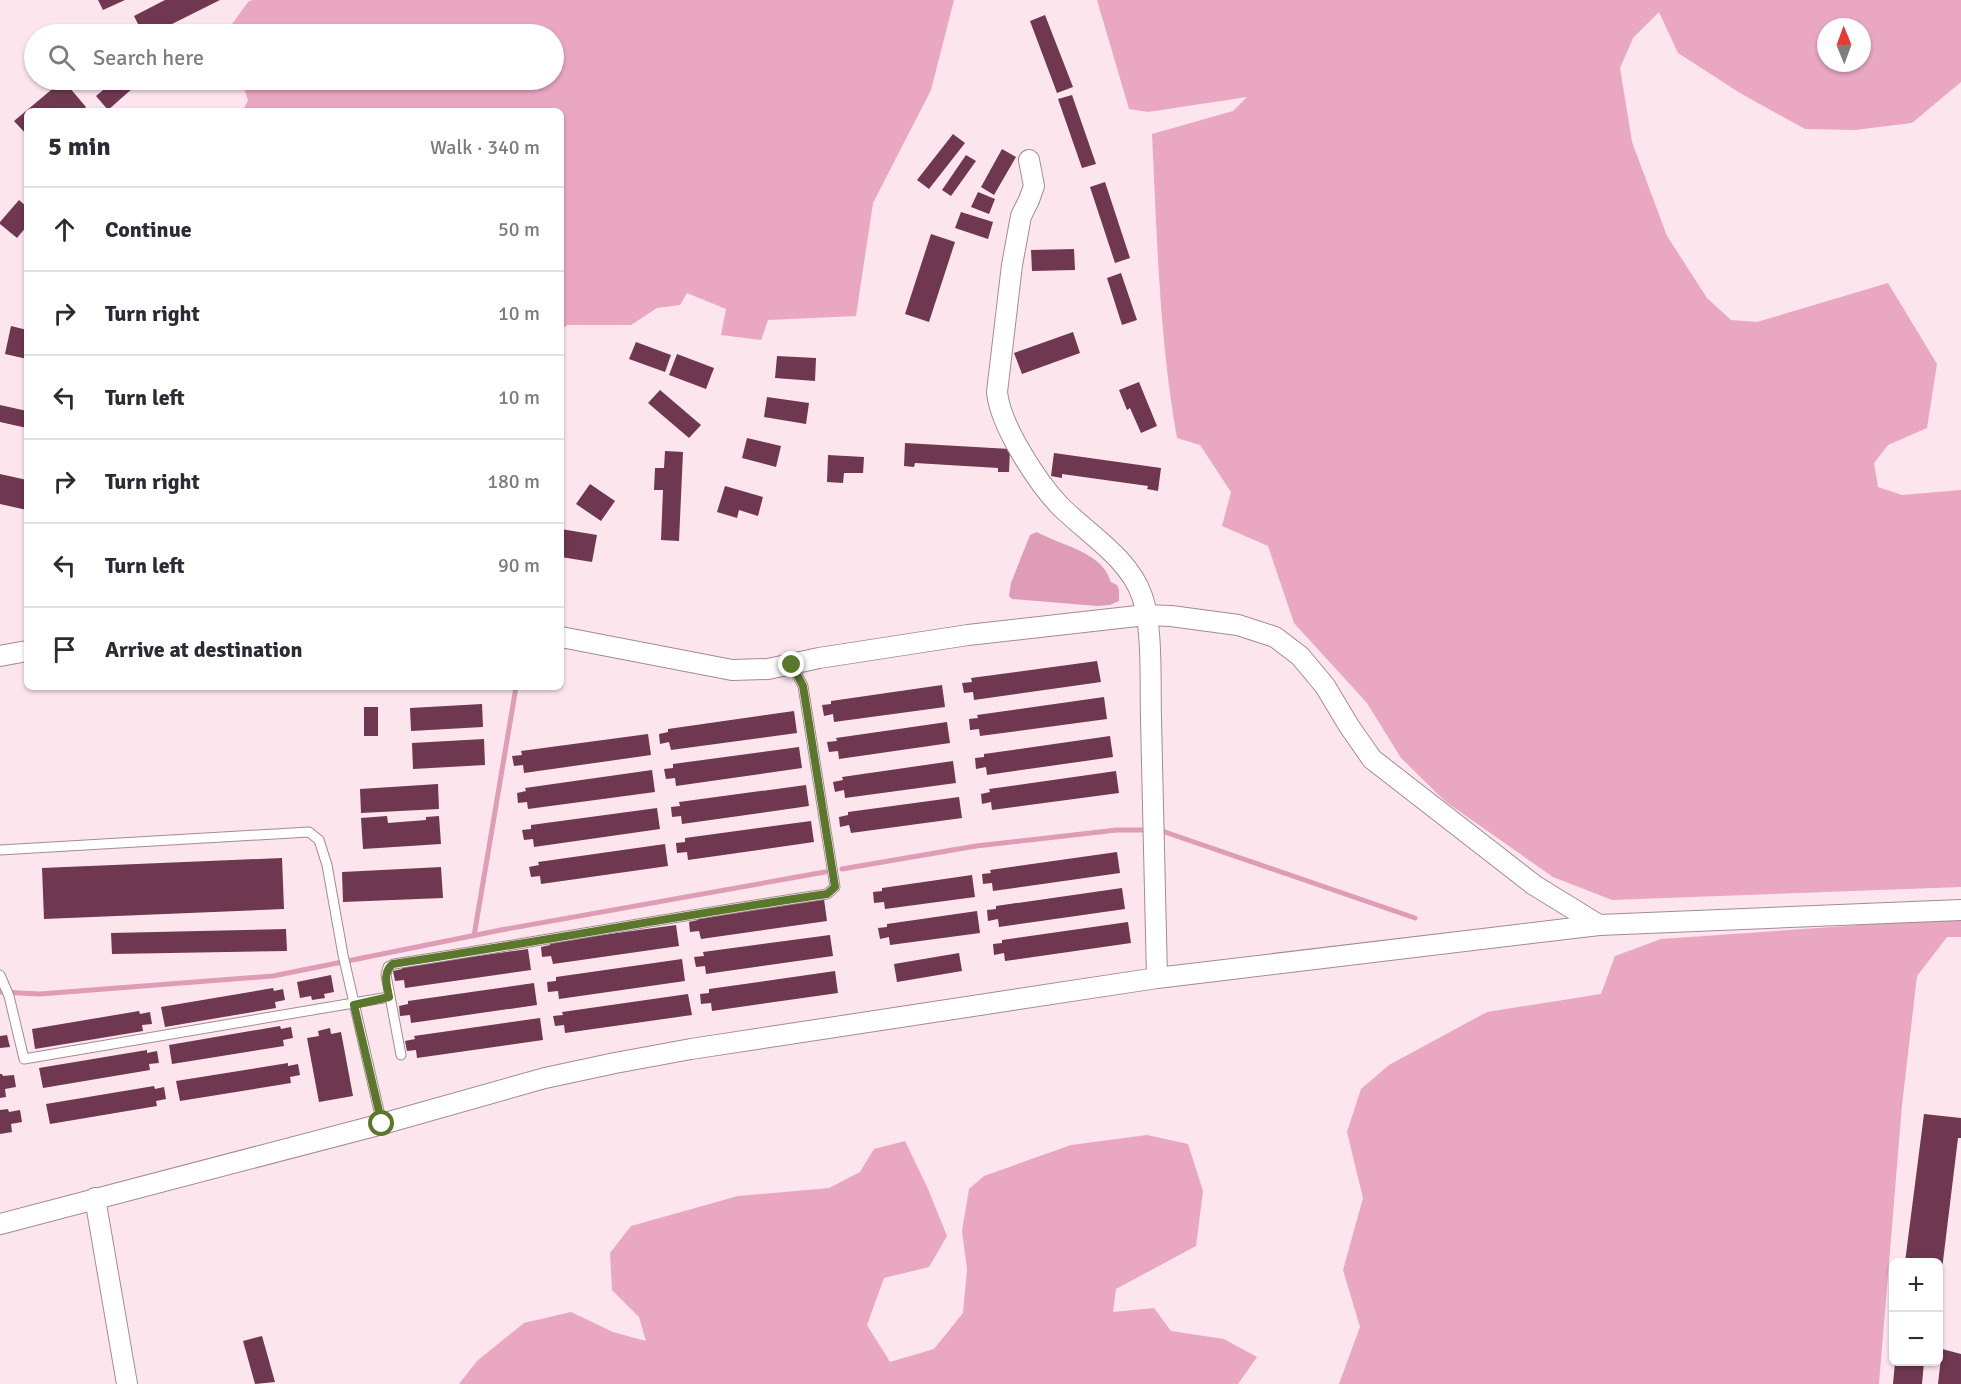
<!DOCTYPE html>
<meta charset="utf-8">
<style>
body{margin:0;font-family:Signika,sans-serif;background:#f7f7f7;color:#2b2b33}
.controls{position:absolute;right:18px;bottom:18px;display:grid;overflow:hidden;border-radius:9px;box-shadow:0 2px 4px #0004}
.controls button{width:54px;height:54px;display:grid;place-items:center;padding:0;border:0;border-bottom:2px solid #e1e1e2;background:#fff;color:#2b2b33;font:30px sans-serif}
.compass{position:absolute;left:1817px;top:18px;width:54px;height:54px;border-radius:50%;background:#fff;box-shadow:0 2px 4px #0004;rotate:359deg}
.stop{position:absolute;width:18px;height:18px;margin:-14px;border:4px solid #5b772b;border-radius:50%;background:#fff}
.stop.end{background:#5b772b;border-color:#fff;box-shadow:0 2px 6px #0008}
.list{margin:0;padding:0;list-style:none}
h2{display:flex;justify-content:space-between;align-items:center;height:78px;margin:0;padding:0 24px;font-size:26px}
h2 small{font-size:20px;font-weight:400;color:#7c7c81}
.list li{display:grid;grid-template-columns:39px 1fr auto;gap:18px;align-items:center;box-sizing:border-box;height:84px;padding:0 24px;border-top:2px solid #e1e1e2}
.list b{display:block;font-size:22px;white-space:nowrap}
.list em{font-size:20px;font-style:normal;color:#7c7c81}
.icon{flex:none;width:33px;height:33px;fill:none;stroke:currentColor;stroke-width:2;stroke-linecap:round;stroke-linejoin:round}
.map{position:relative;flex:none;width:1961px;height:1384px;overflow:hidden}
.search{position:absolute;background:#fff;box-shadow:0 2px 4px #0004;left:24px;top:24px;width:540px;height:66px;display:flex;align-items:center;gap:15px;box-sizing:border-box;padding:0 21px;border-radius:33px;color:#7c7c81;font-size:22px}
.panel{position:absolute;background:#fff;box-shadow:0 2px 4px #0004;left:24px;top:108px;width:540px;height:582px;border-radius:9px}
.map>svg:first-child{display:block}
.forest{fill:#e9a7c2;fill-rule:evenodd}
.water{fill:#de9cb7}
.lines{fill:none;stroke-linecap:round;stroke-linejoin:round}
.stream{stroke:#de9cb7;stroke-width:5}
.building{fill:#6f3750}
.service-casing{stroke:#a48a94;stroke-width:11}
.minor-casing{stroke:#a48a94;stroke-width:22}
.service{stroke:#fff;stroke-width:9}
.minor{stroke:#fff;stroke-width:20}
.route{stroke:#5b772b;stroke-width:8}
</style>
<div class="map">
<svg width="1961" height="1384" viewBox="0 0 1961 1384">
<rect width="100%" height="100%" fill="#fde5ee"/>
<g class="forest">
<polygon points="252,0 954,0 931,90 873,203 856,316 768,320 761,340 721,335 726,309 687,293 680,305 657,308 631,325 567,325 561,330 561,111 243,111 248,100 241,80 554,80 554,34 228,34 227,31 248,2"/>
<path d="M 1097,0 L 1961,0 L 1961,82 L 1912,123 L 1855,130 L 1805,129 L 1740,93 L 1678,53 L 1659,12 L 1633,38 L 1620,68 L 1632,142 L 1667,236 L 1707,298 L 1731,320 L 1757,322 L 1888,283 L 1937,364 L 1927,428 L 1888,445 L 1874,463 L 1878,487 L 1902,495 L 1961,490 L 1961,887 L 1612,900 L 1553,877 L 1446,802 L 1401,758 L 1367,703 L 1294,623 L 1268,546 L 1222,526 L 1231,492 L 1200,445 L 1177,438 C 1159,337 1157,235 1152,134 L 1233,111 L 1247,97 L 1148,112 L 1129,109 ZM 1826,27 L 1862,27 L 1862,63 L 1826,63 Z"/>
<polygon points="1961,918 1961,937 1947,937 1917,976 1902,1105 1879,1384 1339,1384 1360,1327 1343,1270 1363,1198 1347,1132 1361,1089 1389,1065 1487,1012 1601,994 1615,956 1661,939"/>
<polygon points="1147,1135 1188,1144 1203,1191 1196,1246 1116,1289 1113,1312 1154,1308 1171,1331 1224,1339 1257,1357 1238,1384 459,1384 477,1361 524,1323 571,1312 613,1332 646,1341 639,1317 612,1290 610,1253 631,1226 738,1196 829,1188 860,1172 874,1149 905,1141 928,1189 947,1236 929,1267 884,1278 867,1325 890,1362 934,1349 963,1313 967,1269 962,1231 969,1189 984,1176 1071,1145"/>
</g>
<path class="water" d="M 1037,532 C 1058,544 1095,551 1107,573 C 1109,576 1109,579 1111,582 L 1117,585 L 1119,590 L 1119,601 L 1110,605 L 1097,606 L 1012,599 L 1009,596 L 1011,583 L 1030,535 Z"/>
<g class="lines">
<g class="stream">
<polyline points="1162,831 1415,918"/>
<polyline points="842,869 976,846 1117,830 1147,830"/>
<polyline points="474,936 516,687"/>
<polyline points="0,992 40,994 273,976 501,930 825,872"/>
</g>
</g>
<g class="building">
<polygon points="98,0 125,0 103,10"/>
<polygon points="165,0 220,0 152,34 143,34 134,16"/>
<polygon points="1045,15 1073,87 1057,93 1030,21"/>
<polygon points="63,80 86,107 82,111 27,111 27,135 14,121"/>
<polygon points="115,80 142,80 108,110 96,96"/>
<polygon points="1072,95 1096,164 1082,168 1058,99"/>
<polygon points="953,134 965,143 929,189 917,180"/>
<polygon points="1002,149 1016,157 994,195 981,187"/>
<polygon points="966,155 976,161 951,196 942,190"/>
<polygon points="1105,182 1130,258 1115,263 1090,187"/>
<polygon points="978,192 995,199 989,214 971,207"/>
<polygon points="19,200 27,207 27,226 17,238 0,224 0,222"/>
<polygon points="961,212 993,222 988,239 955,228"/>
<polygon points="931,234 955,242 929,322 905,314"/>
<polygon points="1074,249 1075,270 1032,271 1031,250"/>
<polygon points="1121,273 1137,320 1122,325 1107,278"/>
<polygon points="11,326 27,330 27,359 5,354"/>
<polygon points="1073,332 1080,353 1022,374 1014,353"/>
<polygon points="636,342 671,355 665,372 629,359"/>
<polygon points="677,354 714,368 706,389 669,375"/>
<polygon points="777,356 816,358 815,381 775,378"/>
<polygon points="1139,382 1157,426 1141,433 1130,408 1127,410 1119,390"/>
<polygon points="660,390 701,425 689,438 648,403"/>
<polygon points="767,397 809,403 806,424 764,417"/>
<polygon points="0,405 27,411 27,428 0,422"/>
<polygon points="747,438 781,446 776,467 742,458"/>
<polygon points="905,443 1010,449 1009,472 998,472 998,468 915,463 914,467 904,466"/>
<polygon points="665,451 683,452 679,541 661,540 663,490 654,490 655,468 664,468"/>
<polygon points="1054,453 1161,468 1158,491 1147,489 1148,486 1062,474 1062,478 1051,476"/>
<polygon points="828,455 864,457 863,473 844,473 843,483 827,482"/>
<polygon points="0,474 27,480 27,510 0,504"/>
<polygon points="590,484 615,501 601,521 576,504"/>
<polygon points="725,486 763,497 758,516 739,510 737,518 717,512"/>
<polygon points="561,529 597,535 592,562 561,557"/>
<polygon points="1097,661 1101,682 974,700 973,692 964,693 962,683 972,682 971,678"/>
<polygon points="942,685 945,707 834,722 833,714 824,716 822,705 831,704 831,701"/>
<polygon points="1104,697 1107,719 980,736 979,729 970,730 969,719 978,718 977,715"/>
<polygon points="482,704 483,727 411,731 410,708"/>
<rect x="364" y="707" width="14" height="29"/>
<polygon points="794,711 797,733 671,750 669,742 660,744 659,734 668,732 668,729"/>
<polygon points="947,722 950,743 839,759 838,751 829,752 827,742 837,741 836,738"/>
<polygon points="648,734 651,755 524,773 523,765 514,766 512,756 522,755 521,751"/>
<polygon points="1110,736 1113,757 987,775 986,767 976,769 975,758 984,757 984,754"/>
<polygon points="484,739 485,765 413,769 412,743"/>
<polygon points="799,747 802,768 676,786 675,778 666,779 664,769 673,768 673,764"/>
<polygon points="953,761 956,783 845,798 844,790 835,792 833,782 843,780 842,777"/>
<polygon points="652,770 655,792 528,809 527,802 518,803 517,793 526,791 525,788"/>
<polygon points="1116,771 1119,793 992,810 991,802 982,804 981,794 990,792 989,789"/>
<polygon points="438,784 439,809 361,813 360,789"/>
<polygon points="806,785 809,806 682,824 681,816 672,817 671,807 680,806 679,802"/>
<polygon points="959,797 962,818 851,833 849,825 840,827 839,817 848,815 848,812"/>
<polygon points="657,808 660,829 534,847 533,839 524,840 522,830 531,829 531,825"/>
<polygon points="387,816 388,823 426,820 426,817 439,816 441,844 363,849 361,818"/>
<polygon points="811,821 814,842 688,860 687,852 677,853 676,843 685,842 685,838"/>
<polygon points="665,844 668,866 541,884 540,876 531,877 529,867 539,865 538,862"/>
<polygon points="1117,852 1120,873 993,891 992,883 983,884 982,874 991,873 990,870"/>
<polygon points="282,858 284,909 44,919 42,868"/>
<polygon points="441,867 443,898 343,902 342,872"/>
<polygon points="972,875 975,897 885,909 884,902 874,903 873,892 882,891 882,888"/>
<polygon points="1122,888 1125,909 999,927 998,919 988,921 987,910 996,909 996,906"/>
<polygon points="824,899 827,921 701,939 699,931 690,932 689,922 698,920 698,917"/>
<polygon points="977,911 980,933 890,945 889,937 880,939 878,928 887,927 887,924"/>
<polygon points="1128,922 1131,943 1005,961 1004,953 994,955 993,944 1002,943 1002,940"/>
<polygon points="676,925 679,946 553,964 551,956 542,957 541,947 550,945 550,942"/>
<polygon points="286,929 287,951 112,954 111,933"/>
<polygon points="830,935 833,956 706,974 705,966 696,967 694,957 704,956 703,952"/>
<polygon points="528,949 531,970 405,988 404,980 395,981 393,971 402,969 402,966"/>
<polygon points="959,953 962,971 897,982 894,964"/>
<polygon points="682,959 685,981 559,999 558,991 548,992 547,982 556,981 556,977"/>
<polygon points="835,971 838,993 712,1011 711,1003 701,1004 700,994 709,993 709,989"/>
<polygon points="331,975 334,992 324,994 325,998 312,1000 311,996 300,998 297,982"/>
<polygon points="534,983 537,1005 411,1023 410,1015 400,1016 399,1006 408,1004 408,1001"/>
<polygon points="273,988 274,991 283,989 285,1000 275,1002 276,1008 165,1027 161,1007"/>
<polygon points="688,994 692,1015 565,1033 564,1025 555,1026 553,1016 563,1015 562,1012"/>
<polygon points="139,1011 140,1014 150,1012 152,1024 142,1025 143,1031 35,1049 32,1029"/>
<polygon points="540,1018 543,1040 417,1058 416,1050 407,1051 405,1041 415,1039 414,1036"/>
<polygon points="280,1026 281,1029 291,1027 293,1038 283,1040 284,1046 172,1064 169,1045"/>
<polygon points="330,1028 331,1034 341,1032 353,1096 319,1102 307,1038 319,1036 318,1031"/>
<polygon points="7,1035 10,1047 0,1048 0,1036"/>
<polygon points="147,1050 147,1053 157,1051 159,1063 149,1064 150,1070 43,1088 39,1068"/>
<polygon points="288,1063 288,1066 298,1064 300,1075 290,1077 291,1083 180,1101 176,1081"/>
<polygon points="0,1074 2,1074 3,1076 14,1075 16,1087 5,1089 6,1097 0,1098"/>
<polygon points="154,1086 155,1089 164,1087 166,1099 156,1101 157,1106 50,1124 46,1104"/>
<polygon points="8,1109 9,1112 20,1110 22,1122 11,1124 12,1132 0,1134 0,1110"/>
<polygon points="1924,1114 1961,1118 1961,1138 1958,1138 1940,1286 1938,1262 1905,1262"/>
<polygon points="1938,1313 1943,1313 1941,1334 1938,1334"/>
<polygon points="262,1336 275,1382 255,1384 243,1341"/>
<polygon points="1942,1349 1961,1354 1961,1384 1938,1384"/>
<polygon points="1895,1362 1924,1362 1922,1384 1893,1384"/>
</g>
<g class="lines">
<defs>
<g id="service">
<polyline points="0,850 309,832 319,840 327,865 343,955 382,1124"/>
<polyline points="0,975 9,996 24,1059 389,997"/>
<path d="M 401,1055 L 386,975 L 388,967 L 394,964 C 538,942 682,915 827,894 L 835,887 L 803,686 L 792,665"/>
</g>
<g id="minor">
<path d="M 1029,160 L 1034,186 L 1029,200 L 1021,216 L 1012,265 L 997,392 C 1000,425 1037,482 1060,506 C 1088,534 1129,558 1142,596 C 1153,626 1150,685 1151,719 C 1153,805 1155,892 1157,978"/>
<polyline points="561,637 732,670 768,669 819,658 968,635 1146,615 1171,616 1238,625 1275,637 1300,656 1325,686 1349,726 1372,759 1534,885 1599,925"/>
<polyline points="0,656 27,651"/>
<polyline points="95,1198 127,1384"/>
<polyline points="0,1224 382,1124 545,1078 615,1063 691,1049 1157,978 1599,925 1961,910"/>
</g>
</defs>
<use href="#service" class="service-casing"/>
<use href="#minor" class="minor-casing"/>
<use href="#service" class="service"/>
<use href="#minor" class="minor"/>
</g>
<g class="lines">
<path class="route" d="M 382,1124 L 354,1005 L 389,997 C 387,985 382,972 393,964 C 538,942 682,915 827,894 L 835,887 L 803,686 L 792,665"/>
</g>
</svg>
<div class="controls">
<button>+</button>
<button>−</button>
</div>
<svg class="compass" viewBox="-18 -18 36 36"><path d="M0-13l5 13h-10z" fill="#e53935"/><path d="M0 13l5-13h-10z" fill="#7c7c81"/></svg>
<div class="stop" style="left:382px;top:1124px"></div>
<div class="stop end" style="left:792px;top:665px"></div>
<div class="search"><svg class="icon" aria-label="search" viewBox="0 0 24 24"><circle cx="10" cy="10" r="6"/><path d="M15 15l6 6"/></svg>Search here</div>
<section class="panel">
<h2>5 min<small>Walk · 340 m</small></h2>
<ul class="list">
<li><svg class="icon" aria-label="ahead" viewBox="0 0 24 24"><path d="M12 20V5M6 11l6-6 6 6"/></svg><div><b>Continue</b></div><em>50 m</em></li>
<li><svg class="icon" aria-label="right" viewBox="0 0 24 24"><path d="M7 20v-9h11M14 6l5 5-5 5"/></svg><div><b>Turn right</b></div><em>10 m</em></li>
<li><svg class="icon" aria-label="left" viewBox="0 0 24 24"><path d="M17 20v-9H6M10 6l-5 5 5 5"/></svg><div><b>Turn left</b></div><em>10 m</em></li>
<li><svg class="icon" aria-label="right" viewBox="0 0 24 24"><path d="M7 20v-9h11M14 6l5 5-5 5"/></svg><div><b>Turn right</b></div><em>180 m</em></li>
<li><svg class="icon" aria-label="left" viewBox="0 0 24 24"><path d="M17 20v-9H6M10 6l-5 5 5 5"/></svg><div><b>Turn left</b></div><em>90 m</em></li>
<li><svg class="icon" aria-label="arrive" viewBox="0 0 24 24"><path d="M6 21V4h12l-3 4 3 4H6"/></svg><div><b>Arrive at destination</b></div></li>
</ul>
</section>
</div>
